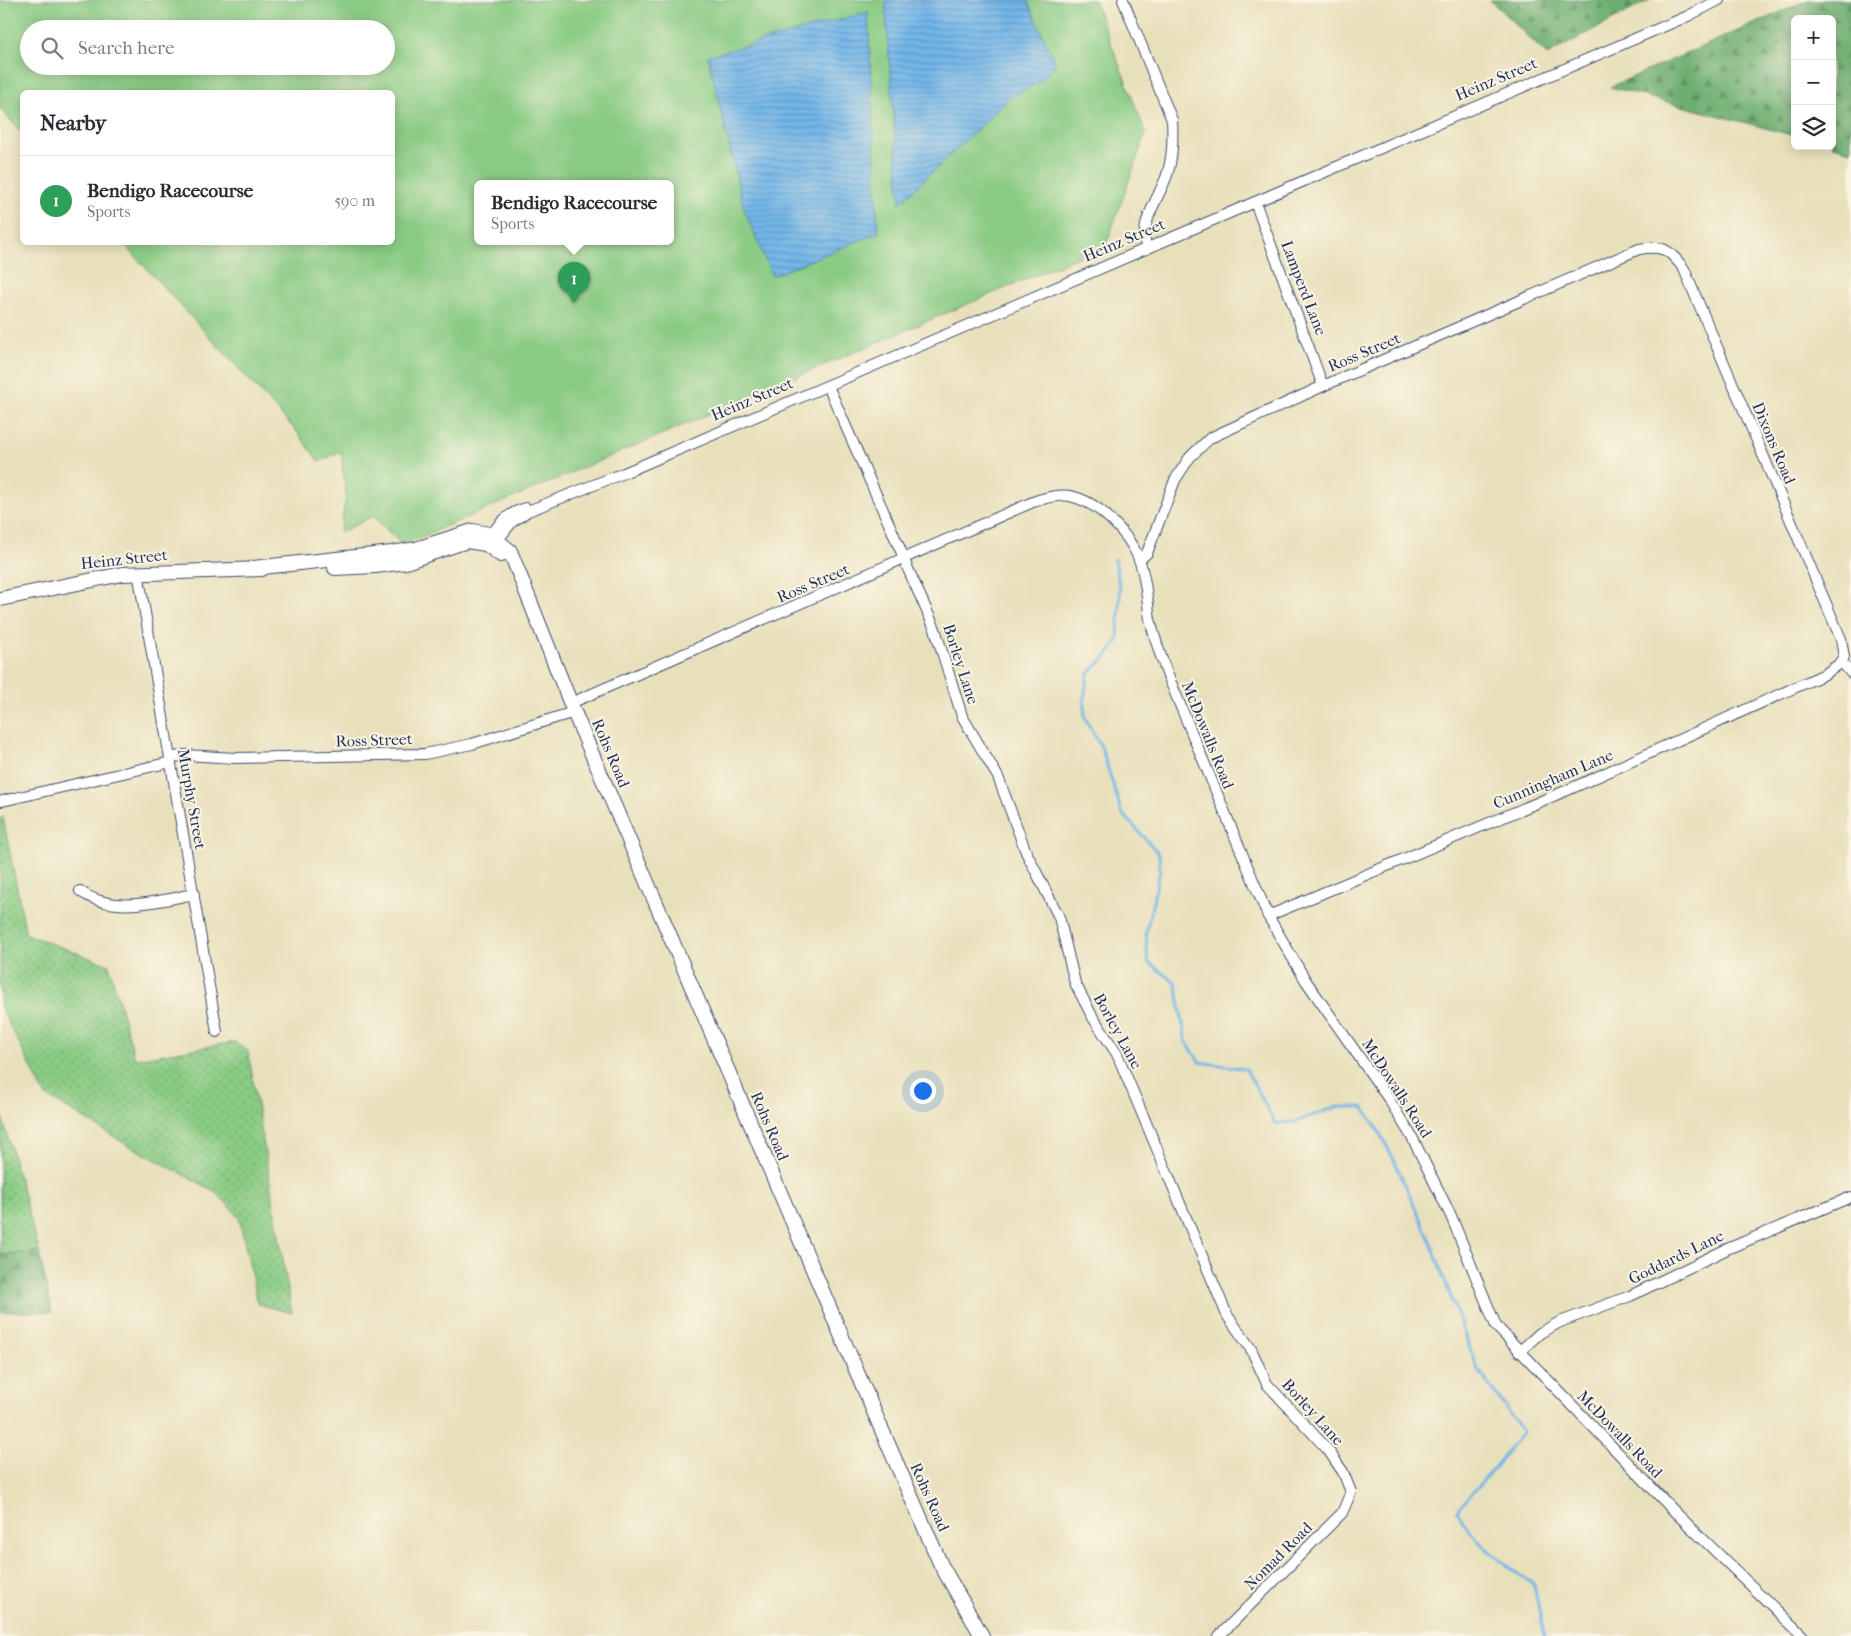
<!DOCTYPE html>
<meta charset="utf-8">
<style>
body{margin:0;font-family:"IM FELL French Canon",serif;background:#f2f2f3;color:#2b2b33}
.controls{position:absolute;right:15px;top:15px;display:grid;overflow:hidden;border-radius:8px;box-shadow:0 2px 12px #0003}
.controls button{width:45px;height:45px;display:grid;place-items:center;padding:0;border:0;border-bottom:1px solid #e1e1e2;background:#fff;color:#2b2b33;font:25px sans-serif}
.you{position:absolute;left:922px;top:1090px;width:18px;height:18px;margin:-12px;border:4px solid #fff;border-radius:50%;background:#1a73e8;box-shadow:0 0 0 8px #1a73e833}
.badge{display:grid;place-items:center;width:32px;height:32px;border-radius:50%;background:#d1495b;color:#fff;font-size:16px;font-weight:700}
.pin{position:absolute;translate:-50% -41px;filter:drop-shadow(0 1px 2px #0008)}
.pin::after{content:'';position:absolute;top:26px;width:18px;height:15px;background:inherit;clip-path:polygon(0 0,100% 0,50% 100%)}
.popup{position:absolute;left:474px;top:180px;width:200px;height:65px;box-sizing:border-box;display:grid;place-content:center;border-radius:8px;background:#fff;filter:drop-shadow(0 1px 4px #0005);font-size:16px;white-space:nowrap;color:#7c7c81}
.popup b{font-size:19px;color:#2b2b33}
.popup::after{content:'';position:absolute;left:50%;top:100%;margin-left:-10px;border:10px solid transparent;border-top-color:#fff}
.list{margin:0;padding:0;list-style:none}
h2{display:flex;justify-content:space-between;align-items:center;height:65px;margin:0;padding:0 20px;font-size:21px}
h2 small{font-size:16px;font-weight:400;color:#7c7c81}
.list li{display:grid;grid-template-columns:32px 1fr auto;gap:15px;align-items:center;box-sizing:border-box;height:90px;padding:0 20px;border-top:1px solid #e1e1e2}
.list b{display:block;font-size:19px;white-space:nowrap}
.list p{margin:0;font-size:16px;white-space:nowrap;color:#7c7c81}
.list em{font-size:16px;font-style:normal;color:#7c7c81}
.icon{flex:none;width:28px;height:28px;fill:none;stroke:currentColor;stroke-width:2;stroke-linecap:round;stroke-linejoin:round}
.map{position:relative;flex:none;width:1851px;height:1636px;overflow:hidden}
.search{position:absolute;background:#fff;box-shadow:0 2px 12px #0003;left:20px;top:20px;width:375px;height:55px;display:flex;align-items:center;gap:12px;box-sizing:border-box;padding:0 18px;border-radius:28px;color:#7c7c81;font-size:19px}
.panel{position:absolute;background:#fff;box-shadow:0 2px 12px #0003;left:20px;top:90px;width:375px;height:155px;border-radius:8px}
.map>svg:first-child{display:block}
.grass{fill:url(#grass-dots);stroke:#527d70}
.forest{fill:url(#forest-firs);stroke:#446f68}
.garden{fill:#89cb83;stroke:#527d70;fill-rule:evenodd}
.water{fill:url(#water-rules);stroke:#4672a3}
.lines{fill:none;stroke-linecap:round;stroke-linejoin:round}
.stream{stroke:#72b6e8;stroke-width:3}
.street-casing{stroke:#3a4a6c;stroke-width:12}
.secondary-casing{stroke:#3a4a6c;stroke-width:16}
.street{stroke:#fff;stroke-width:10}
.secondary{stroke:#fff;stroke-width:14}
.labels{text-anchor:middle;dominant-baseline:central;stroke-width:4;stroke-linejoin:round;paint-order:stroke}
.street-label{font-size:16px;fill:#1b2f5e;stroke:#fcf5e5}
</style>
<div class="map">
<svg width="1851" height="1636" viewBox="0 0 1851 1636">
<defs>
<pattern id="grass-dots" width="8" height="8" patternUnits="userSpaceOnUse" patternTransform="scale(1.25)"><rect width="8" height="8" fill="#89cb83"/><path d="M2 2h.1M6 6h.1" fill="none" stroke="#6fa56e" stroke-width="1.8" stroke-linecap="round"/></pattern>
<pattern id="forest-firs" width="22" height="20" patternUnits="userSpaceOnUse" patternTransform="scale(1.25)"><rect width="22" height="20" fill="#6eaf71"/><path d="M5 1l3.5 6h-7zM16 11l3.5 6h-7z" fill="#5a8f60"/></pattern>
<pattern id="water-rules" width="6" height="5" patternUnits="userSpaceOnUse" patternTransform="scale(1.25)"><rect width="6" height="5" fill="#72b6e8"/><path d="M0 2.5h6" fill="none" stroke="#5d94bf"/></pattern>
</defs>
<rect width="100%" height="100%" fill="#fcf5e5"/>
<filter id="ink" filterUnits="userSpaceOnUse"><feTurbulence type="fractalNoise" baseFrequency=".02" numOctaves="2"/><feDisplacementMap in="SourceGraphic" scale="10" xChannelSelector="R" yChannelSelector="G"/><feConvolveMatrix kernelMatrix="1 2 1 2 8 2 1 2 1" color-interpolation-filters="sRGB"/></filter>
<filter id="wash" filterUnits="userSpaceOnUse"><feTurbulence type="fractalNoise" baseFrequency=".0096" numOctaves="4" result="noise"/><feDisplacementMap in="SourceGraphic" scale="20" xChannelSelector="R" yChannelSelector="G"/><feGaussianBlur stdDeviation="1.12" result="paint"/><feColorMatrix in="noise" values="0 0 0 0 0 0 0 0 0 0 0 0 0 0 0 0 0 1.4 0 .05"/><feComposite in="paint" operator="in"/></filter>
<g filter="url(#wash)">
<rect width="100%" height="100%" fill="#e8e0bb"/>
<g class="grass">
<polygon points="3,817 26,934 109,965 135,1059 235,1042 248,1051 292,1313 258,1304 239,1217 216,1192 126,1144 45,1095 0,1006 0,819"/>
<polygon points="0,1109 36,1239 39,1251 0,1255"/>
</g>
<g class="forest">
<polygon points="1490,0 1650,0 1547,55"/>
<polygon points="1808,0 1851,0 1851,151 1832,146 1832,19 1795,19 1795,136 1610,87"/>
<polygon points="39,1251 52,1312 0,1312 0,1255"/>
</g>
<path class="garden" d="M 0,0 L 1094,0 L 1146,133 L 1106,245 L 402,545 L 373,516 L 340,533 L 346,497 L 341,451 L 319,462 L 298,433 L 123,243 L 392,242 L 392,92 L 22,92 L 22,133 L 0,108 ZM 29,29 L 386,29 L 386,66 L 29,66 ZM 478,184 L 670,184 L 670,242 L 478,242 Z"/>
<g class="water">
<polygon points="893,0 1027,0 1056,64 1039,82 1011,97 900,203 885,2"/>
<polygon points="868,12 878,233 772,276 744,209 708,56"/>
</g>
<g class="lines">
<path class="stream" d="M 1115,559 L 1120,591 L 1118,640 L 1107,656 L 1088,674 L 1084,699 L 1085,718 L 1101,747 L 1122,813 L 1159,854 L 1160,870 L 1146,933 L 1148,962 L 1176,983 L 1186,1042 L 1200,1062 L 1246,1069 L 1275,1123 L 1295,1122 L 1336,1107 L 1363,1107 L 1377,1128 L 1394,1160 L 1431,1243 L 1477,1368 L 1523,1432 L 1485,1479 L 1456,1511 C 1473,1543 1505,1564 1534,1585 L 1544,1636"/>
</g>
</g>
<g filter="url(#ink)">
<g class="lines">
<defs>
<g id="street">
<path d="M 1123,0 L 1172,120 C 1173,137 1173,155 1168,172 C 1161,196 1137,224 1147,249"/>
<polyline points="1255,202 1323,386"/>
<polyline points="828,386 905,560"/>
<path d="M 488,539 C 499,524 507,513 526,508"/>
<polyline points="494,545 512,522 528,511 624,473 1688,16 1719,0"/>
<polyline points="904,560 935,629 962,716 998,777 1026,852 1059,917 1075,983 1092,1016 1117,1054 1227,1315 1251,1349 1267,1384 1328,1450 1343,1472 1351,1492 1342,1513 1219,1636"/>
<path d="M 1139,560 L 1147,553 L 1175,480 L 1190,457 L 1210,438 L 1323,386 L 1639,249 C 1663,245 1669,249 1684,269 L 1841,639 L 1844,657 L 1838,665 L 1825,674 L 1570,789 L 1268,916"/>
<polyline points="138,572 217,1032"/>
<polyline points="1841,661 1851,673"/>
<path d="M 571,703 L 1033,502 C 1045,498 1058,494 1070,496 C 1099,502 1128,533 1139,559 C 1146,578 1147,600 1150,619 C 1154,637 1160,654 1166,671 L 1268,916 L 1306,981 L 1388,1098 L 1413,1139 L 1451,1216 L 1496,1326 L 1676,1513 L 1803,1636"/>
<polyline points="170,758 185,755 235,758 425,754 472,744 574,712"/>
<polyline points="2,801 171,762"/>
<path d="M 80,891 C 113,915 157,901 194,894"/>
<polyline points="1519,1352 1540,1333 1560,1322 1630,1296 1727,1249 1851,1197"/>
</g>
<g id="secondary">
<polyline points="253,568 392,553 416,549 473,531 489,534 510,551 574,712 881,1428 941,1565 982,1636"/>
<polyline points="335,568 375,566 406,562 467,541 486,544 501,555"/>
<polyline points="0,599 122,574 262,569"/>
</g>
</defs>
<use href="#street" class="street-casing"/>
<use href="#secondary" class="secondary-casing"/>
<use href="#street" class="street"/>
<use href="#secondary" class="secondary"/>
</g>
</g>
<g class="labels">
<g class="street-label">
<text transform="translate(1496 79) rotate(-23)">Heinz Street</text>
<text transform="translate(1124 240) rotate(-23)">Heinz Street</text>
<text transform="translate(1304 288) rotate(69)">Lamperd Lane</text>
<text transform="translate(1364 352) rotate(-23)">Ross Street</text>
<text transform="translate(752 399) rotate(-23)">Heinz Street</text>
<text transform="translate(1774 443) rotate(67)">Dixons Road</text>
<text transform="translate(124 559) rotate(-6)">Heinz Street</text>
<text transform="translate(813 583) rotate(-23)">Ross Street</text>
<text transform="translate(961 664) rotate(72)">Borley Lane</text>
<text transform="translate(1208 735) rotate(68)">McDowalls Road</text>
<text transform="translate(374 740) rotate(-2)">Ross Street</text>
<text transform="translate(611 753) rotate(67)">Rohs Road</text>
<text transform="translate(1553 779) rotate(-23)">Cunningham Lane</text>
<text transform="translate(192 799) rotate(80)">Murphy Street</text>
<text transform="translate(1118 1031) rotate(61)">Borley Lane</text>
<text transform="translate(1397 1088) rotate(57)">McDowalls Road</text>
<text transform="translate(770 1126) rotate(67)">Rohs Road</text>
<text transform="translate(1676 1257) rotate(-26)">Goddards Lane</text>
<text transform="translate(1313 1412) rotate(48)">Borley Lane</text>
<text transform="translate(1620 1434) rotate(46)">McDowalls Road</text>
<text transform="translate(930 1497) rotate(66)">Rohs Road</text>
<text transform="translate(1278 1556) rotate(-45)">Nomad Road</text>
</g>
</g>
</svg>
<div class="controls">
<button>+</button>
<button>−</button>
<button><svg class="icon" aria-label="layers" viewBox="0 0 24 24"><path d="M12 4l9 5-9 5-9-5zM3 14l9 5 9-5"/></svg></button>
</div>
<div class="you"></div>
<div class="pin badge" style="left:574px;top:303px;background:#2e9e5b">1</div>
<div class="popup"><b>Bendigo Racecourse</b>Sports</div>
<div class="search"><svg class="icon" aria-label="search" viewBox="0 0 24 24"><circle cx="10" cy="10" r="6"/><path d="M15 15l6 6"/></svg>Search here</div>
<section class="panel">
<h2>Nearby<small></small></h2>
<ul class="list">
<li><span class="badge" style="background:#2e9e5b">1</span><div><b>Bendigo Racecourse</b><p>Sports</p></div><em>590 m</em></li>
</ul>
</section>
</div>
